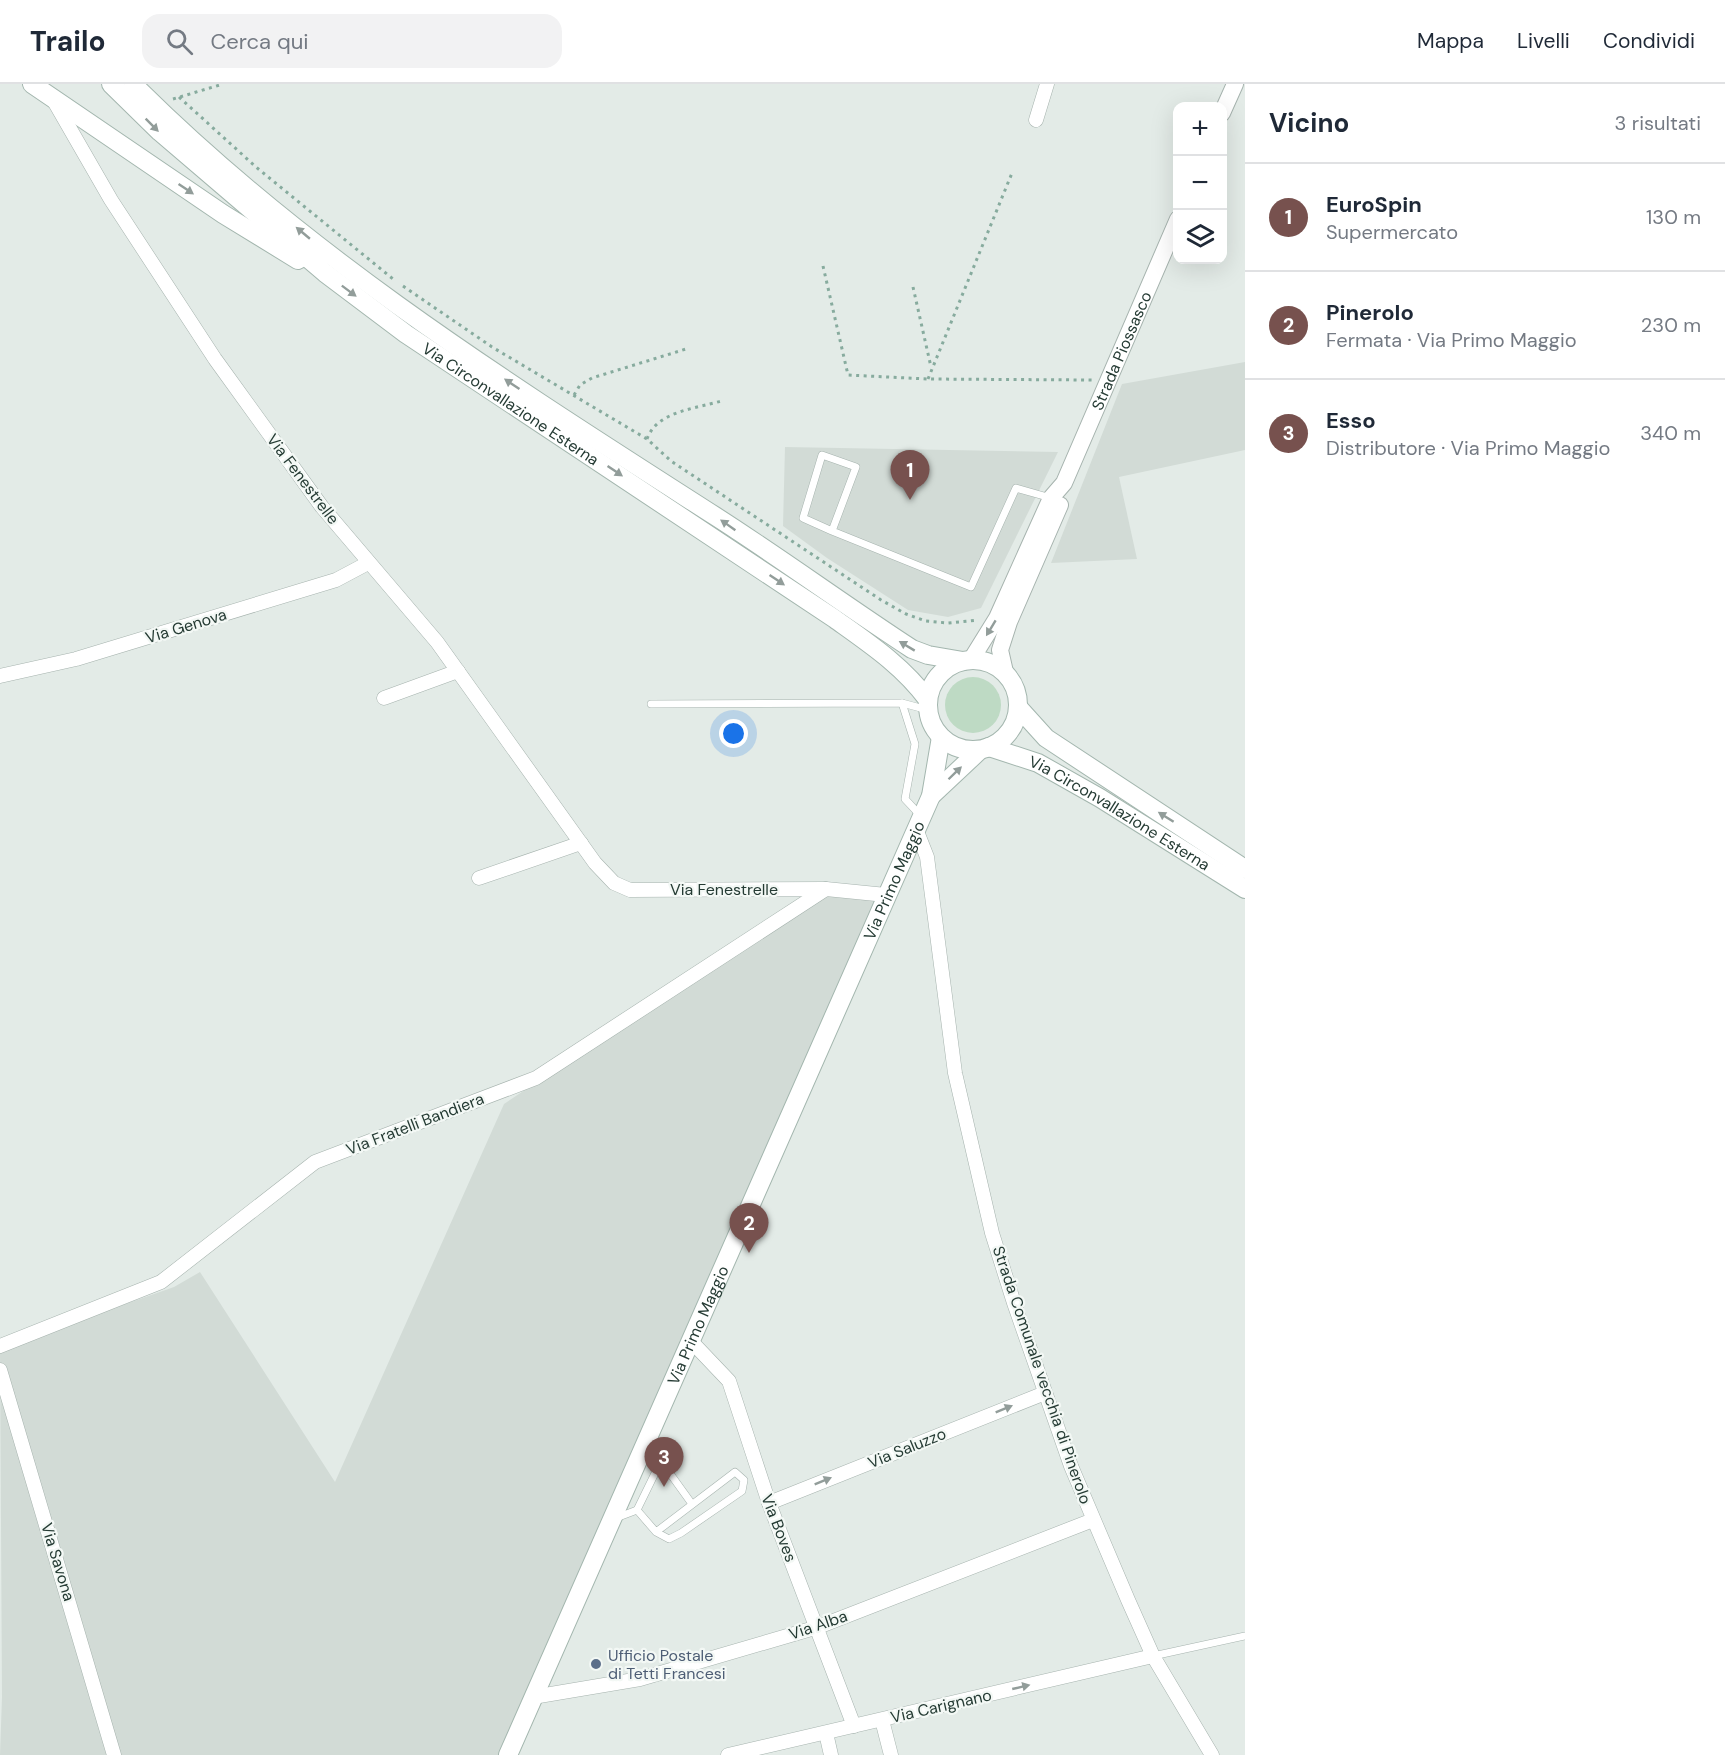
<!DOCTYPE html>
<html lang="it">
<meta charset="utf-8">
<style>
body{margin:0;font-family:"DM Sans",sans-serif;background:#f2f2f3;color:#1f2937}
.controls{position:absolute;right:18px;top:18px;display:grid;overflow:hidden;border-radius:12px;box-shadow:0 6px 24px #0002}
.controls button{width:54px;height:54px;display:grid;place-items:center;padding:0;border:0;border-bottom:2px solid #e0e1e3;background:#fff;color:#1f2937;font:30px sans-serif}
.you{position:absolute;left:734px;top:650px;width:21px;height:21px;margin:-15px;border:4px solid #fff;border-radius:50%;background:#1a73e8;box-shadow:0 0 0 9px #1a73e833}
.badge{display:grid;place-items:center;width:39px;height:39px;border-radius:50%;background:#77514e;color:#fff;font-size:20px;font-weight:700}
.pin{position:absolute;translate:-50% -50px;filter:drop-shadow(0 2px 3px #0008)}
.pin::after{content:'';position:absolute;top:32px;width:21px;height:18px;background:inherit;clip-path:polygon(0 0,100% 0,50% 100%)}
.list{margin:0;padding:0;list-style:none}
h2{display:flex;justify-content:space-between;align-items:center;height:78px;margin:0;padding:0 24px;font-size:26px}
h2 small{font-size:20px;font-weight:400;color:#747a83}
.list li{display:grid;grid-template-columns:39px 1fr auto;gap:18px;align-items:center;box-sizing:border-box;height:108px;padding:0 24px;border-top:2px solid #e0e1e3}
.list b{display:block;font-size:22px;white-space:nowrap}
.list p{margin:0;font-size:20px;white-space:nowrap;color:#747a83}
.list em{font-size:20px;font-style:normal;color:#747a83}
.icon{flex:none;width:33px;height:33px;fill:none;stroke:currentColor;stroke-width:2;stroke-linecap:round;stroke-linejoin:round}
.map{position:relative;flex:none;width:1245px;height:1671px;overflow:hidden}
header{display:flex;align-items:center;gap:36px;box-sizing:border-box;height:84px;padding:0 30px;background:#fff;border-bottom:2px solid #e0e1e3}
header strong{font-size:28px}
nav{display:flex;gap:33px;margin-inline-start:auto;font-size:21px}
.search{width:420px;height:54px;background:#f2f2f3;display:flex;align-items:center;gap:15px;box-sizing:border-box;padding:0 21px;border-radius:18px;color:#747a83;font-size:22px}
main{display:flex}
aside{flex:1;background:#fff}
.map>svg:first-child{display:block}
.built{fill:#d2dbd6}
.green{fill:#bedac4}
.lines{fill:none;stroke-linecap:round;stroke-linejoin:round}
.service-casing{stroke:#a6b3ae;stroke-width:8}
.minor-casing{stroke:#a6b3ae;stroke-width:15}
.tertiary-casing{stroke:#a6b3ae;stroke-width:18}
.secondary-casing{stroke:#a3b6ae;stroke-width:20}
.path{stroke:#87ab9e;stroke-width:3;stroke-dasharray:3 4.5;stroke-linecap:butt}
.service{stroke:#fff;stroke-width:7}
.minor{stroke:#fff;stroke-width:14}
.tertiary{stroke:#fff;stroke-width:16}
.secondary{stroke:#fff;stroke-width:18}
.oneway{fill:#929d9a}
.service-dot{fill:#5c6f8a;stroke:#f3f8f5;stroke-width:2}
.labels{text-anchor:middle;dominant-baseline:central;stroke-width:4.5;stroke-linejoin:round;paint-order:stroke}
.street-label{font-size:16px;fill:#253b34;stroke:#f3f8f5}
.service-label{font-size:16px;fill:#4e5e75;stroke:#f3f8f5;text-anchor:start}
</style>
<header>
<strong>Trailo</strong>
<div class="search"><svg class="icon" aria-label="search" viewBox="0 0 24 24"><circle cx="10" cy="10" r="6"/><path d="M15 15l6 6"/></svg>Cerca qui</div>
<nav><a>Mappa</a><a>Livelli</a><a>Condividi</a></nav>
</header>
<main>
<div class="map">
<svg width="1245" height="1671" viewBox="0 0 1245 1671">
<rect width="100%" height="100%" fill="#e3ebe7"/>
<g class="built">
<polygon points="1245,278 1245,366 1119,393 1137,475 1051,479 1122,300"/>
<polygon points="785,363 1058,368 981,524 948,533 908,526 827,474 783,442"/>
<polygon points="826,805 886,811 508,1671 0,1671 2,1613 0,1264 174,1203 200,1188 335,1398 504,1020"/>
</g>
<circle class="green" cx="973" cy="621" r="28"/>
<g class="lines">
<defs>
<g id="service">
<polyline points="832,447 803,434 822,371 856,383 832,447 971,503 1016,404 1051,414"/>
<polyline points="902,619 915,660 905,715 920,731"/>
<polyline points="651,620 902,619 928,626"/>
<polyline points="661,1377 692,1420"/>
<polyline points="637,1426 656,1448 735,1388 744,1396 742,1407 681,1449 669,1455 656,1448"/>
<polyline points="616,1434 637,1426 661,1377 650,1358"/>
<polyline points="1153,1572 1245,1552"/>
</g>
<g id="minor">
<polyline points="54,17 111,116 215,275 322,423 437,558 595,779 614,799 630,806 826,805 886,811"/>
<polyline points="1036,36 1047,0"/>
<polyline points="0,592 76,575 336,496 368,479"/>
<polyline points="384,614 458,587"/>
<polyline points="916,745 927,773 955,989 992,1149 1014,1219 1071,1382 1128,1516 1153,1572 1212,1671"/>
<polyline points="479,794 581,759"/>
<polyline points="690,1256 729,1297 769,1419 854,1642"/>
<polyline points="0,1262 161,1198 315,1078 536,994 826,805"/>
<polyline points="0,1286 114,1671"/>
<polyline points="769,1419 1045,1309"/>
<polyline points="533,1613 640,1595 818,1543 1093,1436"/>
<polyline points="882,1636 891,1671"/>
<polyline points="826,1649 831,1671"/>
<polyline points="728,1671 1153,1572"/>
</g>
<g id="tertiary">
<polyline points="1222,29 1235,0"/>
<path id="s1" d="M 971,576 L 997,534 L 1051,414 L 1064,399 L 1178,135"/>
<polyline points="1005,588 1000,566 1009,538 1060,421"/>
</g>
<g id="secondary">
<polyline points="32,0 223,130 298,176"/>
<path id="s2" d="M 111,0 L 160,48 L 325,189 L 406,250 L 835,535 C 870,560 903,582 928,616"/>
<path d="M 133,0 C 305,172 511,301 715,432 C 782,475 846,522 912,565 L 928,571 L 963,577"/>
<circle cx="973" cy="621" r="45"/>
<polyline points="1018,623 1046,654 1245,785"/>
<path id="s3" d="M 989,663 L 1038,679 L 1100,714 L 1245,805"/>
<polyline points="931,712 980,666"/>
<path id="s4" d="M 508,1671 L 931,712 L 941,653"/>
</g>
</defs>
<use href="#service" class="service-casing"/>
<use href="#minor" class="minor-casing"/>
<use href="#tertiary" class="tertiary-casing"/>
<use href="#secondary" class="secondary-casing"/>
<g class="path">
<polyline points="179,13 256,83 393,195"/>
<polyline points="173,15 223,0"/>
<polyline points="823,182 848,291 928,295 1092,296"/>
<polyline points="403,202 492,263 647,355 671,377 881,516 906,530 926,537 948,539 978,536"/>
<polyline points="913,203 931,283"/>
<polyline points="928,295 1012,89"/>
<polyline points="574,311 580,301 592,294 686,265"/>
<path d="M 647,355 C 657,327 695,325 721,317"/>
</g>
<use href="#service" class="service"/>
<use href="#minor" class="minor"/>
<use href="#tertiary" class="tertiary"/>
<use href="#secondary" class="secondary"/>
</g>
<defs><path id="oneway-solid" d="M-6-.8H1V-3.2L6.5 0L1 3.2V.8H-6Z" transform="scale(1.5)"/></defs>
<g class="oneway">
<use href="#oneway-solid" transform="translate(152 41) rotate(45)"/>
<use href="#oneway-solid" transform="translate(186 105) rotate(34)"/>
<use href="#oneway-solid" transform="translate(303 149) rotate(-140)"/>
<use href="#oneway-solid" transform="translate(349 207) rotate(37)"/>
<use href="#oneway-solid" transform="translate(512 300) rotate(-146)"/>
<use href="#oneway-solid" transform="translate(615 387) rotate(34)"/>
<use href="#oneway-solid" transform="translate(728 441) rotate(-145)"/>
<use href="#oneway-solid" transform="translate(777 496) rotate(34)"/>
<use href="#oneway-solid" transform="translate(991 544) rotate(121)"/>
<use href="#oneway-solid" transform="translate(907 562) rotate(-149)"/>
<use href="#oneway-solid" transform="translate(955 689) rotate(-44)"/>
<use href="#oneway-solid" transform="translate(1166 733) rotate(-148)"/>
<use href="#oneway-solid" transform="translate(1004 1325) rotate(-22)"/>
<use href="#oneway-solid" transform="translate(823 1397) rotate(-22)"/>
<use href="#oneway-solid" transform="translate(1021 1603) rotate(-13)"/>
</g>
<circle class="service-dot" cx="596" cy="1580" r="6"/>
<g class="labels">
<g class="street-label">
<text stroke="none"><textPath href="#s1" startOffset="345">Strada Piossasco</textPath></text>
<text stroke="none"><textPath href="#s2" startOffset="513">Via Circonvallazione Esterna</textPath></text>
<text transform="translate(303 395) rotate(53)">Via Fenestrelle</text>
<text transform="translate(186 542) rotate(-17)">Via Genova</text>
<text stroke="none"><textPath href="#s3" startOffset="147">Via Circonvallazione Esterna</textPath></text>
<text stroke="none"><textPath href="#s4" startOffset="956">Via Primo Maggio</textPath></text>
<text x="724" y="805">Via Fenestrelle</text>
<text transform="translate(415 1040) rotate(-21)">Via Fratelli Bandiera</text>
<text stroke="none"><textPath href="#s4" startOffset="470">Via Primo Maggio</textPath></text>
<text transform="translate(1042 1291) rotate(71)">Strada Comunale vecchia di Pinerolo</text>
<text transform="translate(907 1364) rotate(-22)">Via Saluzzo</text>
<text transform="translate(779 1444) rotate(69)">Via Boves</text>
<text transform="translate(58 1478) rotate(73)">Via Savona</text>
<text transform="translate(818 1541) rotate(-19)">Via Alba</text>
<text transform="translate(941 1622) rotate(-13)">Via Carignano</text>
</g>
<g class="service-label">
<text x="608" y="1571">Ufficio Postale<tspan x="608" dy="18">di Tetti Francesi</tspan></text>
</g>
</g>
</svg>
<div class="controls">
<button>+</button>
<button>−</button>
<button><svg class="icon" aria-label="layers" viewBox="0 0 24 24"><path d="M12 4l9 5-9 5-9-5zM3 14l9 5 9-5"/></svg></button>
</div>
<div class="you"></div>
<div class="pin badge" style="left:910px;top:416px">1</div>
<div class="pin badge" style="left:749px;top:1169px">2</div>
<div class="pin badge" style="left:664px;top:1403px">3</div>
</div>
<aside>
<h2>Vicino<small>3 risultati</small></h2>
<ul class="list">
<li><span class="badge">1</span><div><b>EuroSpin</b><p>Supermercato</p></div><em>130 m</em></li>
<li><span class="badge">2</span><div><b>Pinerolo</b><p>Fermata · Via Primo Maggio</p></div><em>230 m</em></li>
<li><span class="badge">3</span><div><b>Esso</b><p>Distributore · Via Primo Maggio</p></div><em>340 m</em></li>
</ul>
</aside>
</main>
